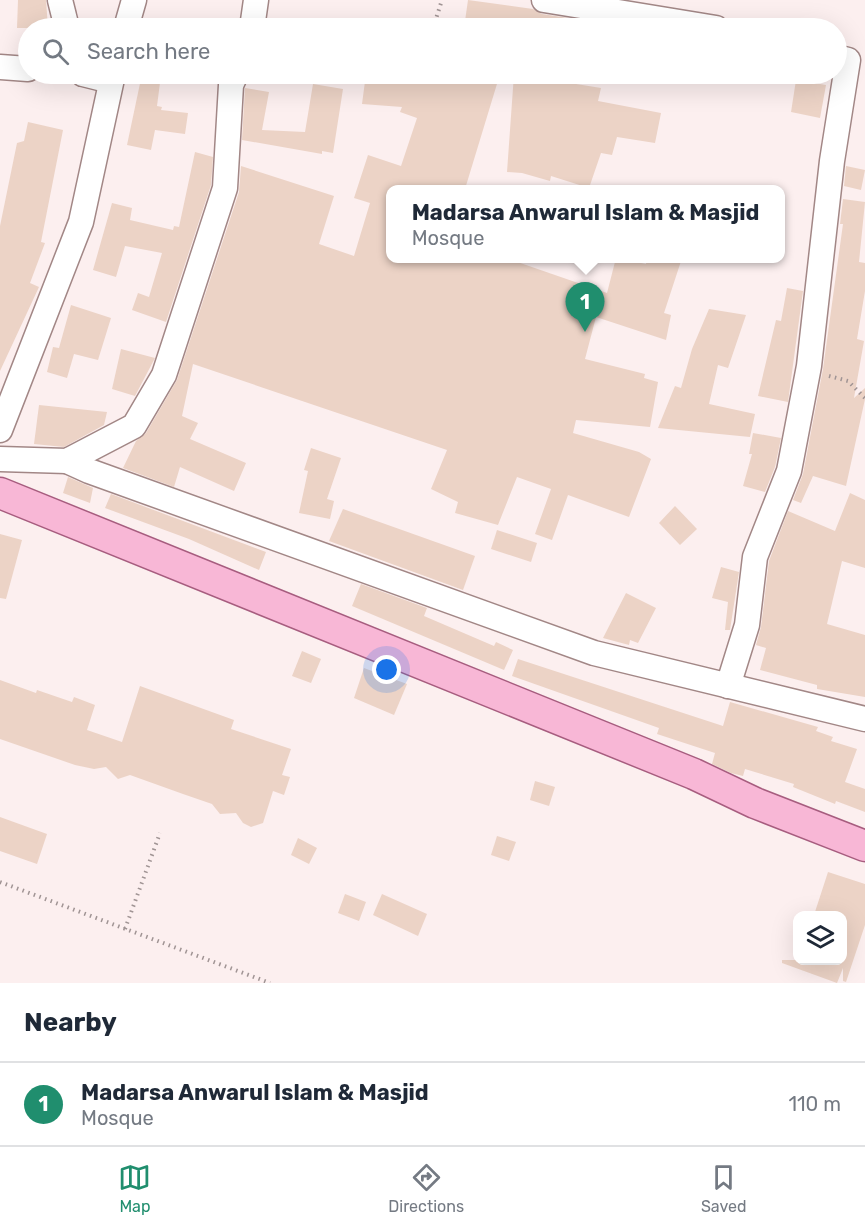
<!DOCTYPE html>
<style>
body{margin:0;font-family:Rubik,sans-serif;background:#f2f2f3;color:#1f2937}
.controls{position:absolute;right:18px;bottom:18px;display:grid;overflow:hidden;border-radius:12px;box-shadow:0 6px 24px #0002}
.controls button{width:54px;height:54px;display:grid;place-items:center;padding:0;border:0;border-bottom:2px solid #e0e1e3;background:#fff;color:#1f2937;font:30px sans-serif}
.you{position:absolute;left:387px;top:670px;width:21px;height:21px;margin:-15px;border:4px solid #fff;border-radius:50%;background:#1a73e8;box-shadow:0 0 0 9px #1a73e833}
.badge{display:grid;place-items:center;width:39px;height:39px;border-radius:50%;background:#208e6e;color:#fff;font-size:20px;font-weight:700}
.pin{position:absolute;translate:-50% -50px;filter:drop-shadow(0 2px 3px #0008)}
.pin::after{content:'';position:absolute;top:32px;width:21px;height:18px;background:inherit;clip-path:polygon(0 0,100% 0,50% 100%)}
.popup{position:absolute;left:386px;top:185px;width:399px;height:78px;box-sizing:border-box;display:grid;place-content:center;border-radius:12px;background:#fff;filter:drop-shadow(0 2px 4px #0005);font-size:20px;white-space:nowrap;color:#747a83}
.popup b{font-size:22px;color:#1f2937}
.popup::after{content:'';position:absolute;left:50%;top:100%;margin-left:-12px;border:12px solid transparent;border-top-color:#fff}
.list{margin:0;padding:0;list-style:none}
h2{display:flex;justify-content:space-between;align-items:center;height:78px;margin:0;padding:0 24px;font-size:26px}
h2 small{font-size:20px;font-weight:400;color:#747a83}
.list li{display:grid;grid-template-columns:39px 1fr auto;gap:18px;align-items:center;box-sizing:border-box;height:84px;padding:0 24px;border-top:2px solid #e0e1e3}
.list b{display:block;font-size:22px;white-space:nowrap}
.list p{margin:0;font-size:20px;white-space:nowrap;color:#747a83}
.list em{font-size:20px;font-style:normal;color:#747a83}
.icon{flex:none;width:33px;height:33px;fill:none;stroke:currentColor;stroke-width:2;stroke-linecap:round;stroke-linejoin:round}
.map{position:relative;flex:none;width:865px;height:983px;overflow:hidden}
.search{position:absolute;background:#fff;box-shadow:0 6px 24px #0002;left:18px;right:18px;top:18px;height:66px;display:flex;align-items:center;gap:15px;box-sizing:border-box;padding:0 21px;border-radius:33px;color:#747a83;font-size:22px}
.sheet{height:162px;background:#fff}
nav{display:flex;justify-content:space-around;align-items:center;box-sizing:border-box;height:84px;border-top:2px solid #e0e1e3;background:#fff;font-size:16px;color:#747a83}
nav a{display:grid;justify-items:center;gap:3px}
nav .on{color:#208e6e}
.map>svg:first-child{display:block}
.building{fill:#ecd3c6}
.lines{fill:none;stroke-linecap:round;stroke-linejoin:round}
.minor-casing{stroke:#a28786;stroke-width:27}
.major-casing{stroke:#a75d7f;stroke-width:33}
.path{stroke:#a09494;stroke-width:4;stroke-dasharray:1.5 4.5;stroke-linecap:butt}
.minor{stroke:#fff;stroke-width:24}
.major{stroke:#f8b7d6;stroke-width:30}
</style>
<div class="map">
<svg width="865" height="983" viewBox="0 0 865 983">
<rect width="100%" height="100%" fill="#fcefef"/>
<g class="building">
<polygon points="18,0 46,0 48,28 17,28"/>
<polygon points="468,0 533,9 542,14 587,21 586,28 464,28"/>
<polygon points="142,74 161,75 157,106 162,107 161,110 188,113 185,134 155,130 151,150 127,145"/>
<polygon points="366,74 500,74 465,189 410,189 397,186 396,189 390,189 390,258 506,258 607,293 616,258 646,264 647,258 682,258 664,313 671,315 666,340 596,317 585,359 645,374 644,378 658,382 650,427 576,420 573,433 639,452 651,459 629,517 568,495 552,540 535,534 551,489 517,477 498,525 455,513 458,502 431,489 447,450 193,364 182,416 198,423 190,439 246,463 234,491 180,467 174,487 123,468 136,441 146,433 177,380 239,192 241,166 334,196 319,244 354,256 370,203 354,198 368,155 401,166 417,118 400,112 402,107 362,104"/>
<polygon points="514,74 601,88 598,101 661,113 655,143 617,137 612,155 601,153 589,188 551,176 550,181 522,173 507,172"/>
<polygon points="796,80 826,85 820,118 791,112"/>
<polygon points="313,84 343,89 333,153 322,151 322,154 242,140 245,88 269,92 262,130 305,132"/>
<polygon points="28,122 63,130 41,242 45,243 30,283 39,287 0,371 0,226 17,143 24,141"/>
<polygon points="195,152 213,157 211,185 166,322 132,310 138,293 149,297 162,253 125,246 116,277 93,270 112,203 132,208 130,220 173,230 174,226 179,227"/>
<polygon points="846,166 865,170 861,190 844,186"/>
<polygon points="843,199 865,202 859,262 865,263 865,291 857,339 864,341 854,398 865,388 865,399 846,486 813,476 801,503 793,500 803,474 823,369 843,224 840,224"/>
<polygon points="787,288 803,291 788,402 758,396 776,320 781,321"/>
<polygon points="71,305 111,318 98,360 74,354 67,378 47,372 53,347 59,348"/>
<polygon points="709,309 746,315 728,368 718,365 709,404 755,414 750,437 658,428 675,386 681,388 692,349"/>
<polygon points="121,349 155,358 135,396 112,389"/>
<polygon points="39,405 107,412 104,425 64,447 34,444"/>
<polygon points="753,433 781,438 775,467 765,492 743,486 752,454 749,454"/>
<polygon points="311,448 341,458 327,499 334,501 330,519 299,513 308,471 304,470"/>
<polygon points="68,477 93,488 90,503 63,493"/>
<polygon points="850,493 865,500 865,568 842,561 827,624 865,635 865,697 817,689 817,685 760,670 766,648 756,645 761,627 769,561 788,511 835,531"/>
<polygon points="111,494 266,552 259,570 189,539 105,508"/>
<polygon points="675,506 697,529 680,545 659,523"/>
<polygon points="343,509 475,556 463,590 329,541"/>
<polygon points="497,530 537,543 531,562 491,549"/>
<polygon points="0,534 22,540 6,599 0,598"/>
<polygon points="721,567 739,572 730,630 725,630 728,602 712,598"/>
<polygon points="361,584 427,608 424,616 494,646 496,642 513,650 504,670 352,606"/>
<polygon points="626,593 656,608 638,643 630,640 629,645 603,638"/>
<polygon points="302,651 321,659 311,683 292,676"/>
<polygon points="518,659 723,726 730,702 818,727 816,731 833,737 831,741 857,749 845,782 865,789 865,812 836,801 835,804 793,787 794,784 745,769 743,776 731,773 712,764 715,753 657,734 659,728 512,676"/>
<polygon points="364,668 407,684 394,715 354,698"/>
<polygon points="0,680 36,693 37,690 72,702 74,697 95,705 87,730 122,742 140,686 234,720 231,729 291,749 282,775 290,777 284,795 273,791 263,823 251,827 243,823 236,813 220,814 212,804 183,794 130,775 118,779 106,767 94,769 75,765 0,739"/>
<polygon points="535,781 555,787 549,806 530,800"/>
<polygon points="0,817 47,834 37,864 0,851"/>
<polygon points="497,836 516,842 509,861 491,855"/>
<polygon points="298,838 317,848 309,864 291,855"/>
<polygon points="828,872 865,884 865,925 846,982 843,981 843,968 837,983 782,963 782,960 843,960 843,915 814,915"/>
<polygon points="345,894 366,902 359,921 338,913"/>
<polygon points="382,894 427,914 418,936 373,915"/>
</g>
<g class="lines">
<defs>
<g id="minor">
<polyline points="60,0 67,28"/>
<polyline points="544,0 716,28"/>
<polyline points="126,28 134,0"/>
<polyline points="252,28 256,0"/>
<polyline points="0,67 28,69"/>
<polyline points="83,74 111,81"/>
<polyline points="0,430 81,222 113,74"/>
<polyline points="0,459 67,461 134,426 164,375 225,188 231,85 236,74"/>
<polyline points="67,461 89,471 594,653 865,719"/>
<polyline points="728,686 747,625 755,557 789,471 809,366 832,161 848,60 836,57"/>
</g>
<polyline id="major" points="0,493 694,774 755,803 865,846"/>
</defs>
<use href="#minor" class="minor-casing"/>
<use href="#major" class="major-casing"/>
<g class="path">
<polyline points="433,28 442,0"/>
<polyline points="271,74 304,81 415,82 418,74"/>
<polyline points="829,376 848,381 865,398"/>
<polyline points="0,882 270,983"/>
<polyline points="125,929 160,833"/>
</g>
<use href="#minor" class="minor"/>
<use href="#major" class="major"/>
</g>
</svg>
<div class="controls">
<button><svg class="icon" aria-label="layers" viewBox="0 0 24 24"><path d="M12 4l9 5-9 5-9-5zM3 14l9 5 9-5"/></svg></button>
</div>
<div class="you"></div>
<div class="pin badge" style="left:585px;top:332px">1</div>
<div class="popup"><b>Madarsa Anwarul Islam &amp; Masjid</b>Mosque</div>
<div class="search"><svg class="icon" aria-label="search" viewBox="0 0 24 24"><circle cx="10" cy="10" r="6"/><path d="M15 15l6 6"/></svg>Search here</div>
</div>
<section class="sheet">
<h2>Nearby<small></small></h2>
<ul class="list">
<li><span class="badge">1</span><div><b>Madarsa Anwarul Islam &amp; Masjid</b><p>Mosque</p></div><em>110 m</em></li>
</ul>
</section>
<nav>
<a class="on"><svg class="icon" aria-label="map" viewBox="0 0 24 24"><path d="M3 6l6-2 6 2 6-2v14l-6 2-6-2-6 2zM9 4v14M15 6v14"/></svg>Map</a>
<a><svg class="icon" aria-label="directions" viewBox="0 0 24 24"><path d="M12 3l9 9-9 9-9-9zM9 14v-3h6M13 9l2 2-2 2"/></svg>Directions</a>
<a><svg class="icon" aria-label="saved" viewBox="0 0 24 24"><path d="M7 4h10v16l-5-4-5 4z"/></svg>Saved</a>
</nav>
